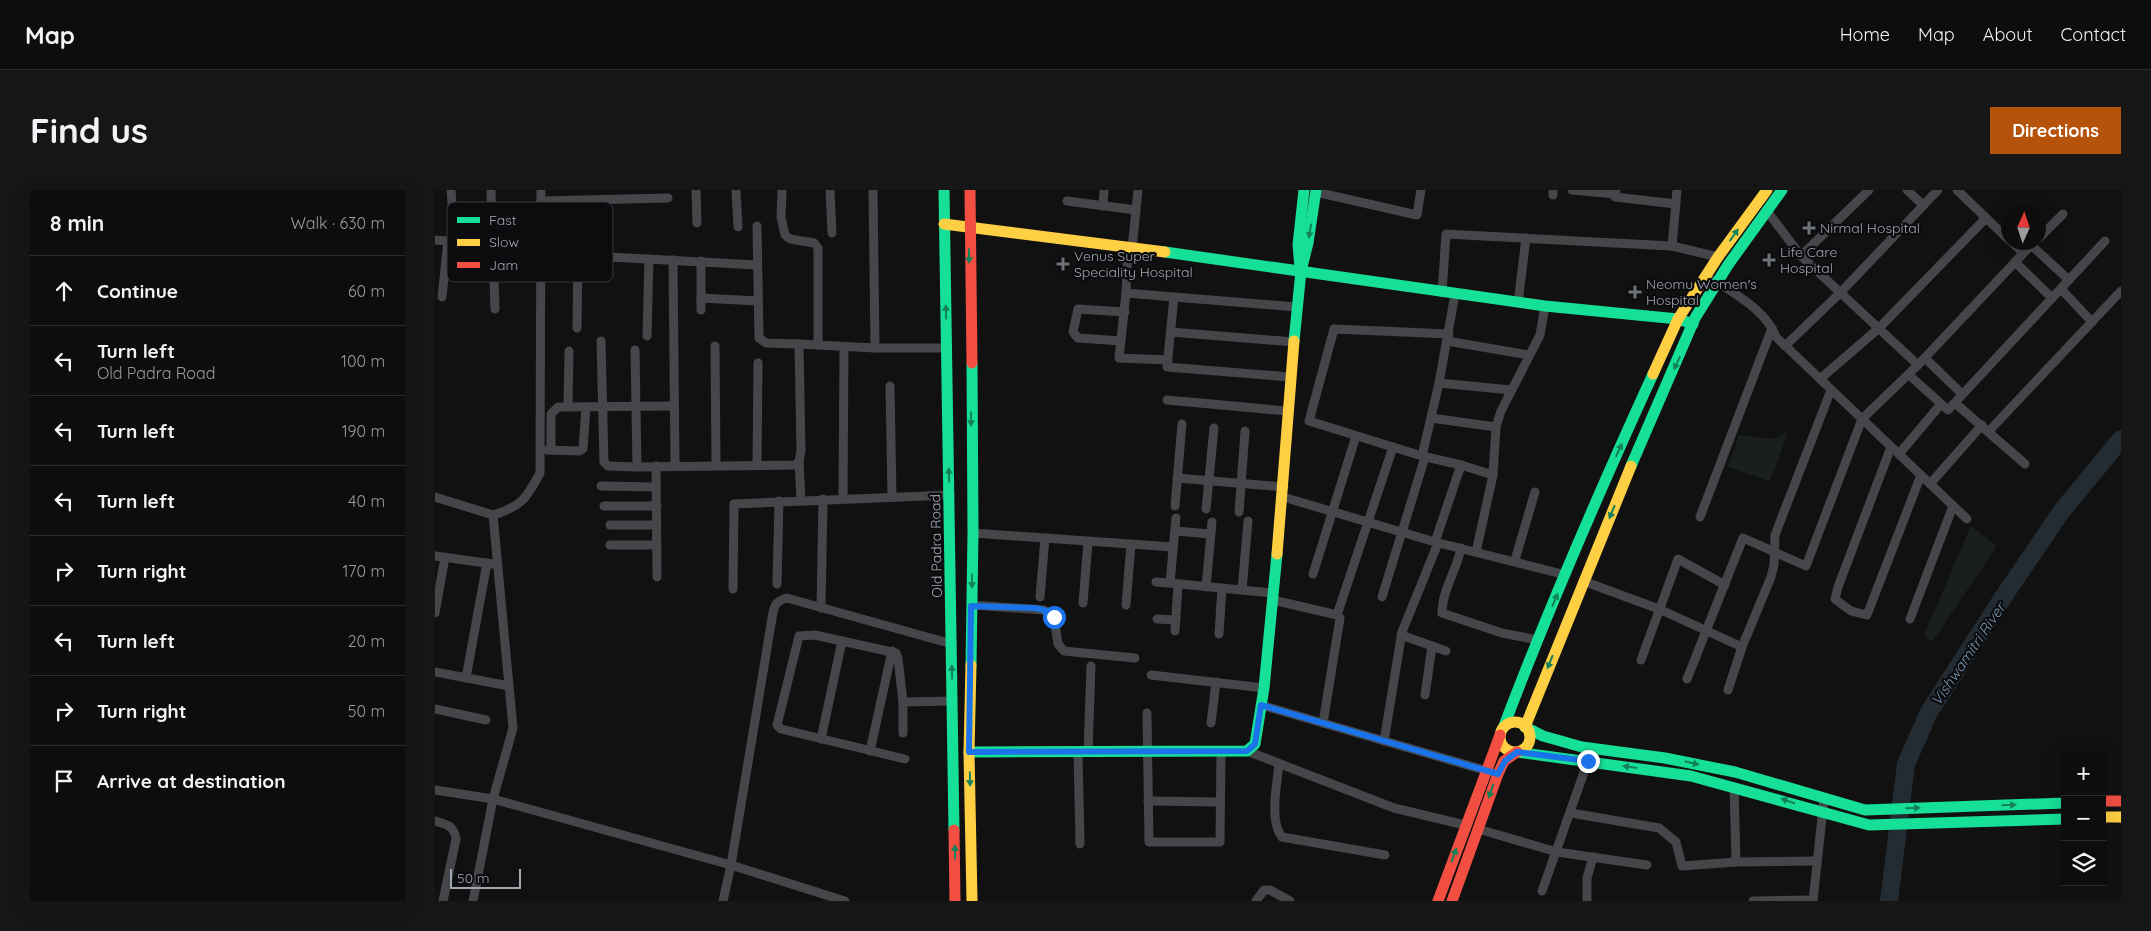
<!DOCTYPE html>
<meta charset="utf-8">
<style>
body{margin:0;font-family:Quicksand,sans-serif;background:#161616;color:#f1f3f6}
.controls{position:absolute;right:15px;bottom:15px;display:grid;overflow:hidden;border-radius:0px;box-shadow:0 5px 20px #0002}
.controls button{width:45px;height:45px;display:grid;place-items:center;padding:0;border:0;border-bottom:1px solid #2d2d2e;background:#0d0d0d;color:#f1f3f6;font:25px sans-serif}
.compass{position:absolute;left:1566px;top:15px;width:45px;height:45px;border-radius:50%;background:#0d0d0d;box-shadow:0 5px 20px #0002;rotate:3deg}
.scale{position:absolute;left:15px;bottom:12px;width:71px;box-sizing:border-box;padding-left:5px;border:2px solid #a0a6b4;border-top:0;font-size:14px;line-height:18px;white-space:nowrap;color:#a0a6b4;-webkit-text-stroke:4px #0c0b0d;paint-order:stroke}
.stop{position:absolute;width:15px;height:15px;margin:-11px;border:4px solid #1a73e8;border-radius:50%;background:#fff}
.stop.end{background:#1a73e8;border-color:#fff;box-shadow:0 1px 5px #0008}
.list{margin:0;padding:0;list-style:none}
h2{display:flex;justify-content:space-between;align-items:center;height:65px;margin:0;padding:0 20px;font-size:21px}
h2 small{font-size:16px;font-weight:400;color:#9a9c9d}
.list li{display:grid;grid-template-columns:32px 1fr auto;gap:15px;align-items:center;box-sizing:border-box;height:70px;padding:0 20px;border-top:1px solid #2d2d2e}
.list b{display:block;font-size:19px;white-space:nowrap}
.list p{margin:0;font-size:16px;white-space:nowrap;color:#9a9c9d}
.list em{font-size:16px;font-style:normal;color:#9a9c9d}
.icon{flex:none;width:28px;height:28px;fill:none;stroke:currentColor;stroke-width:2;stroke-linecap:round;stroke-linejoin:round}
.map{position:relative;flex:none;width:1686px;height:711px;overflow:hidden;border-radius:0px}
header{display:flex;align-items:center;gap:30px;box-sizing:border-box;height:70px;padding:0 25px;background:#0d0d0d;border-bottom:1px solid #2d2d2e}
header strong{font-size:24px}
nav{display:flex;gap:28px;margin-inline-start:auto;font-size:18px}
.intro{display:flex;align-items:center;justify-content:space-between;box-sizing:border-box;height:120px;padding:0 30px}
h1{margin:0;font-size:35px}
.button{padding:12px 22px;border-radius:0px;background:#b45309;color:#fff;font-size:18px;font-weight:700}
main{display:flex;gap:30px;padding:0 30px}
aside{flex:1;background:#0d0d0d;border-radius:0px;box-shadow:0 5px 20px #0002}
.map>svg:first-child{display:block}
.green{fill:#19201b}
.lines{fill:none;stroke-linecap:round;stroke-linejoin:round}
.river{stroke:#242c33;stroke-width:18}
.street{stroke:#45464a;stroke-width:9}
.fast{stroke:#16e098;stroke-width:11}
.slow{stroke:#ffcf43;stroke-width:11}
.jam{stroke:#f24e42;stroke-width:11}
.oneway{fill:#128059}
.route{stroke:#1a73e8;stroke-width:6}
.poi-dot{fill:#6e727b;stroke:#0c0b0d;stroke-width:2}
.labels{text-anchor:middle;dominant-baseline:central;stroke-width:4.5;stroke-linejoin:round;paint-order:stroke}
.poi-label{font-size:14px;fill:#a0a6b4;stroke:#0c0b0d;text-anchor:start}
.street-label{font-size:14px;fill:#a0a6b4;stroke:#0c0b0d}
.water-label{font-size:15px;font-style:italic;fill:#7495b3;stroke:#0c0b0d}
.key{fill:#0c0b0d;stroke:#383a3f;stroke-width:1}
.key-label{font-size:14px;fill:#a0a6b4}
</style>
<header>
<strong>Map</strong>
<nav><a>Home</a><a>Map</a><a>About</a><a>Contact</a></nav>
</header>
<div class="intro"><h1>Find us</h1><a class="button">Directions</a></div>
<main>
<aside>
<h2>8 min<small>Walk · 630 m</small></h2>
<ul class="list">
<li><svg class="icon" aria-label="ahead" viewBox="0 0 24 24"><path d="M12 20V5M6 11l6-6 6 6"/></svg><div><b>Continue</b></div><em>60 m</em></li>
<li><svg class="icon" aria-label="left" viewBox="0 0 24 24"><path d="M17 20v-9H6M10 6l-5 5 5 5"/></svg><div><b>Turn left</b><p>Old Padra Road</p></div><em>100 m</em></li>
<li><svg class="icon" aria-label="left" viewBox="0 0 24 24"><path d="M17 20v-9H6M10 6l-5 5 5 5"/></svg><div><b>Turn left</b></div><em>190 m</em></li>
<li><svg class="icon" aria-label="left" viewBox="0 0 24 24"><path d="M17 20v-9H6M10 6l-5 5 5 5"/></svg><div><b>Turn left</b></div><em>40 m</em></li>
<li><svg class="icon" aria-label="right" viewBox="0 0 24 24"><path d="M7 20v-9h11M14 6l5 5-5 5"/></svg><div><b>Turn right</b></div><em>170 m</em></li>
<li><svg class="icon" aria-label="left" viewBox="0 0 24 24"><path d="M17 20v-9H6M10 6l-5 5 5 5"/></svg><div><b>Turn left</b></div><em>20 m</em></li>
<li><svg class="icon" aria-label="right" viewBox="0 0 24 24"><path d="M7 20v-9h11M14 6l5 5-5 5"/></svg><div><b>Turn right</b></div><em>50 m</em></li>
<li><svg class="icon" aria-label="arrive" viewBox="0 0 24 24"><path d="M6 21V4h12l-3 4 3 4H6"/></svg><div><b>Arrive at destination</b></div></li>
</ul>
</aside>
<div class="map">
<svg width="1686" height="711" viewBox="0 0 1686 711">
<rect width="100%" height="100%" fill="#111"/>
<g class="green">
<polygon points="1353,241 1341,276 1334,291 1293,277 1304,245 1338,249"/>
<polygon points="1536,336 1562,356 1497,452 1489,445"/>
</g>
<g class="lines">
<polyline class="river" points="1454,711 1471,574 1494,522 1569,406 1626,322 1686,249"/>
<g class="street">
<polyline points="16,0 20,52"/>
<polyline points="56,0 60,119"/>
<polyline points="261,0 262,33"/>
<polyline points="301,0 303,37"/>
<polyline points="347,0 346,27 350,45 355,49 379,53 383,58 383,155 440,158 511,158"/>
<polyline points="395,0 397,43"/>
<polyline points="438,0 440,158"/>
<polyline points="1137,0 1181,4"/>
<polyline points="1181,0 1180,7 1241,14"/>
<polyline points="1472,0 1488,15"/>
<polyline points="1522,0 1574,50"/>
<polyline points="881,2 982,25 986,0"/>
<polyline points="1118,5 1118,0"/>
<polyline points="106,11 233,8"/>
<polyline points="632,11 701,20"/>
<polyline points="668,16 669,0"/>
<polyline points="1332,21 1366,66 1483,175"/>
<polyline points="322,36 324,148 331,153 364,154"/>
<polyline points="1604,48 1628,24"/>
<polyline points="0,50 58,55"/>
<polyline points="1577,52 1588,63"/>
<polyline points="1596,55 1634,90"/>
<polyline points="1237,56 1242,0"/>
<polyline points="693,59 691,103 684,168 733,170"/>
<polyline points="697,59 703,0"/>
<polyline points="120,64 322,75"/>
<polyline points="58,65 106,63"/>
<polyline points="1366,66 1434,0"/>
<polyline points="238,70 240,276"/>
<polyline points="1580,72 1617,108"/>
<path d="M 1279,90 C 1301,105 1331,120 1341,147 L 1532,329"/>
<polyline points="1626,99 1657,132"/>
<polyline points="691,103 739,107"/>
<polyline points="1007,103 1011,44 1237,56 1283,67"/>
<polyline points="7,107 13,51"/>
<polyline points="266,108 323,111"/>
<polyline points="1083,113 1091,48"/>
<polyline points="266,120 266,71"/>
<polyline points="142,138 143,65"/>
<polyline points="736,142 859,152"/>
<polyline points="212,146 214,69"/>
<polyline points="166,151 169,272 173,276 202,277 361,275 364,271 366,261 364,154 383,155"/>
<polyline points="686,151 643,148 638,142 643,119 690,122"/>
<polyline points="1012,151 1094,165"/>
<polyline points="280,156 281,275"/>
<polyline points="1350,156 1406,102 1503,0"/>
<polyline points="200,160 202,277"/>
<polyline points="1490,168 1527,204"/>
<polyline points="1474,185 1513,220 1670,51"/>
<polyline points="855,187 732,177 739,107 862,117"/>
<polyline points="1385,189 1444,138 1551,28"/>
<polyline points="1004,193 1076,200"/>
<polyline points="455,196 457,307"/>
<polyline points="732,210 852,221"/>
<polyline points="1520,213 1590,274"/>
<polyline points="133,217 134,161"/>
<polyline points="996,228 1061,237"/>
<polyline points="1554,241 1686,101"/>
<polyline points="1456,257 1403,397 1400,409 1416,421 1432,425 1486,285"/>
<polyline points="112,260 144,261 148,259 151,217"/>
<polyline points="116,260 116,224 123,217 239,216"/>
<polyline points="1464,264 1506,214"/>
<polyline points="987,266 874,231 899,139 1014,144"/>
<polyline points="364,271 366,310"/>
<polyline points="322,275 323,173"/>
<polyline points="1026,275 1058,285"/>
<polyline points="221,276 222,387"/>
<polyline points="742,288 849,297"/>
<polyline points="1495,294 1547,235"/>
<polyline points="166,296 221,297"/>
<polyline points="0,307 58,325 78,538 58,609 38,711"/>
<polyline points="848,307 1000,352 1131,385"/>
<polyline points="408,308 409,157"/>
<polyline points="169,316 222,316"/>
<polyline points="740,316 747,234"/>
<polyline points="771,319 779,238"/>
<polyline points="804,322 810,241"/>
<path d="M 58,325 C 87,316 91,309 105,283 L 106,0"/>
<polyline points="1265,327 1337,138"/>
<polyline points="741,328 735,393 838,403"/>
<polyline points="175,335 222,335"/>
<polyline points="740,341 775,344"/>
<polyline points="538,343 738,357"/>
<polyline points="1000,352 1026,275 987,266 1004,193 1020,104"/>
<polyline points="175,355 222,355"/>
<path d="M 1026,358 C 1022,380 1007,400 1007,423 L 1067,443 L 1103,450"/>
<polyline points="1041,362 1058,285 1061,237 1066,221 1105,145 1110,116"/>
<polyline points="0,366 58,374"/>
<polyline points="1080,370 1100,302"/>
<polyline points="878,384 921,246"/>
<polyline points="1148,391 1224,419 1307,457"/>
<polyline points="721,392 735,393"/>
<polyline points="342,394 344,311"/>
<polyline points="771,397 777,332"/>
<polyline points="298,399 299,314 515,305"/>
<polyline points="807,400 813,331"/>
<polyline points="605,407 610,348"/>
<polyline points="947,407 990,267"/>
<polyline points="838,410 902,425 905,428 888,533"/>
<polyline points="648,413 653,352"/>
<polyline points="537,415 609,420 619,427 623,454 629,461 700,468"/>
<polyline points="691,415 696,354"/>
<polyline points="386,418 388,309"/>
<polyline points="0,423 10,367"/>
<polyline points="902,425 958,257"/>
<polyline points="722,429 741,430"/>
<polyline points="1475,429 1518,316"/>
<polyline points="740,441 743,395"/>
<polyline points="784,444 787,398"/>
<polyline points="966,445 1011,461"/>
<polyline points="1206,470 1243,369 1290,395"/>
<polyline points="0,482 74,496"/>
<polyline points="716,485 829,498"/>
<polyline points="31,488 52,373"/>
<polyline points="1252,489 1308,348 1371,376 1427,229 1483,175 1599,52"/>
<polyline points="1293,500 1307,457 1336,387 1339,375 1340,345 1396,200"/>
<polyline points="990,505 997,456"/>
<polyline points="468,512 518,511"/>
<polyline points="826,515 1056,582"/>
<polyline points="0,519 51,530"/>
<polyline points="712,523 714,652 785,652 786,561"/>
<polyline points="776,533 781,492"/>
<polyline points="468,543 468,512 463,468 461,463 380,445 364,446 342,535 346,539 470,569"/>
<polyline points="386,549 407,451"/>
<polyline points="949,551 967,442 1003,353"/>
<polyline points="435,561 457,461"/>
<polyline points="812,561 959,618 1030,635"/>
<polyline points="643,562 645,654"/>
<polyline points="653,562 656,476"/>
<path d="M 844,574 C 842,594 834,632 847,647 L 950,665"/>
<polyline points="1299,597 1301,672"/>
<polyline points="0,600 58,609 296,675 410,711"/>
<polyline points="713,611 785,612"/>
<polyline points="1136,623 1224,638 1241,652 1247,676 1301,672 1382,671"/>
<path d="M 0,631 C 12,634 19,636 21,649 L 8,711"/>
<polyline points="1043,639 1122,662 1212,675"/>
<polyline points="1107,701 1153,571"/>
<path d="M 288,711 L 296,675 L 337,428 C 339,416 340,411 352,408 L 517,454"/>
<polyline points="821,711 829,700 835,700 855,711"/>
<polyline points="1152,711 1152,688 1158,667"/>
<polyline points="1318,711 1378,710"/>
<polyline points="1378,711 1389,609"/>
</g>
<g class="fast">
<polyline points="509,0 519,640"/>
<polyline points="730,62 1110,116 1243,129 1258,134"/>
<polyline points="865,77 863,55 869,0"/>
<polyline points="859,151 866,81 873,53 881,0"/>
<polyline points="1196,276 1260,128 1293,75 1347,0"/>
<polyline points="536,475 538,343 537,173"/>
<path d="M 1069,536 C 1114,417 1165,300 1218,184"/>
<polyline points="1090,537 1108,546 1147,557 1230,568 1300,582 1430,620 1630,613"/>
<polyline points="534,562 812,561 820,554 829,498 842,364"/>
<polyline points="1082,562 1256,586 1434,635 1630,629"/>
</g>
<g class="slow">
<polyline points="509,34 730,62"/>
<polyline points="1218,184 1243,129 1283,67 1332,0"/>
<polyline points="842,364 859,151"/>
<polyline points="536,475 534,562 537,711"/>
<circle cx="1080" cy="547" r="15"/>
<polyline points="1090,537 1196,276"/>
<polyline points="1667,627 1686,627"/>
</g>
<g class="jam">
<polyline points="535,0 537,173"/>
<polyline points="1667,611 1686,611"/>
<polyline points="519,640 520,711"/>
<polyline points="1003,711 1065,545"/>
<polyline points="1017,711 1063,584 1069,571 1082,562"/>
</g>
</g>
<defs><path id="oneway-solid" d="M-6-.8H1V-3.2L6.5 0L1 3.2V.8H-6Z" transform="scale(1.25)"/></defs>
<g class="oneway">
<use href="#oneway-solid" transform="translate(875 41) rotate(99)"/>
<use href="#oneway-solid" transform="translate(1299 45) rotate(-55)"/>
<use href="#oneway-solid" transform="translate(534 66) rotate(89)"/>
<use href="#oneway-solid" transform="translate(511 122) rotate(-91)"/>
<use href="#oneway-solid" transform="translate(1242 173) rotate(115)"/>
<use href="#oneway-solid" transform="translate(536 229) rotate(89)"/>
<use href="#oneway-solid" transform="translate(1184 260) rotate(-65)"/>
<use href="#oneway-solid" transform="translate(514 285) rotate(-91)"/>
<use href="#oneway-solid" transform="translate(1177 322) rotate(112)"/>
<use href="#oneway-solid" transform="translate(537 391) rotate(91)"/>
<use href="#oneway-solid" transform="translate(1120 410) rotate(-67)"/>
<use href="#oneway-solid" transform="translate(1115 472) rotate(112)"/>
<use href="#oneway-solid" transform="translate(517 482) rotate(-91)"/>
<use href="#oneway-solid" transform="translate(1257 573) rotate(13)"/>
<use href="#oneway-solid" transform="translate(1195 577) rotate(-172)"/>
<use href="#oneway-solid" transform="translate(535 589) rotate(89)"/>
<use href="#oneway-solid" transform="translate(1056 601) rotate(110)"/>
<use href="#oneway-solid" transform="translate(1353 611) rotate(-161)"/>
<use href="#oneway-solid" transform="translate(1574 615) rotate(-2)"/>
<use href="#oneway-solid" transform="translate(1478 618) rotate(-2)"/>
<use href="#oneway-solid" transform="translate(520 662) rotate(-91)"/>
<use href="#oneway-solid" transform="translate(1019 665) rotate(-70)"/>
</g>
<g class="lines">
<polyline class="route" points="619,427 609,420 600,418 536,416 534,562 812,561 820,554 826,515 1063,584 1070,571 1082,562 1153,571"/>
</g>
<g class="poi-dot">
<path d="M1371.5 30.5h5v5h5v5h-5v5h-5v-5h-5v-5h5z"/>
<path d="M1331.5 62.5h5v5h5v5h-5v5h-5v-5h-5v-5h5z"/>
<path d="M625.5 66.5h5v5h5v5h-5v5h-5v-5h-5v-5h5z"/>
<path d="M1197.5 94.5h5v5h5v5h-5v5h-5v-5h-5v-5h5z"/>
</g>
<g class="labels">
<g class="poi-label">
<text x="1385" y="38">Nirmal Hospital</text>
<text x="1345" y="62">Life Care<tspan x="1345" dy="16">Hospital</tspan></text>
<text x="639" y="66">Venus Super<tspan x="639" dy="16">Speciality Hospital</tspan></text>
<text x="1211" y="94">Neomu Women's<tspan x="1211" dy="16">Hospital</tspan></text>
</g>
<g class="street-label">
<text transform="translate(501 356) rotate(-91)">Old Padra Road</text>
</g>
<g class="water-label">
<text transform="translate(1533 464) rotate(-56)">Vishwamitri River</text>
</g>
</g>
<rect x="12" y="12" width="166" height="80" rx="8" class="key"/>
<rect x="22" y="27" width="23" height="6" fill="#16e098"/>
<rect x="22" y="49" width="23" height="7" fill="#ffcf43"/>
<rect x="22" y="72" width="23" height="6" fill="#f24e42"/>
<g class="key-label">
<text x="54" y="35">Fast</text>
<text x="54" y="57">Slow</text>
<text x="54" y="80">Jam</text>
</g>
</svg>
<div class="controls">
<button>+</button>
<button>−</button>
<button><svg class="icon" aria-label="layers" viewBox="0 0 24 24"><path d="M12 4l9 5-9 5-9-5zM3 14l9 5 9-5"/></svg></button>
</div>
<svg class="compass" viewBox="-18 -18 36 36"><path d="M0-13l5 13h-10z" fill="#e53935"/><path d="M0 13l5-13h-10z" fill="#9a9c9d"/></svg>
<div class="scale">50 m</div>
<div class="stop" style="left:619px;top:427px"></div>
<div class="stop end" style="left:1153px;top:571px"></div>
</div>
</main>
